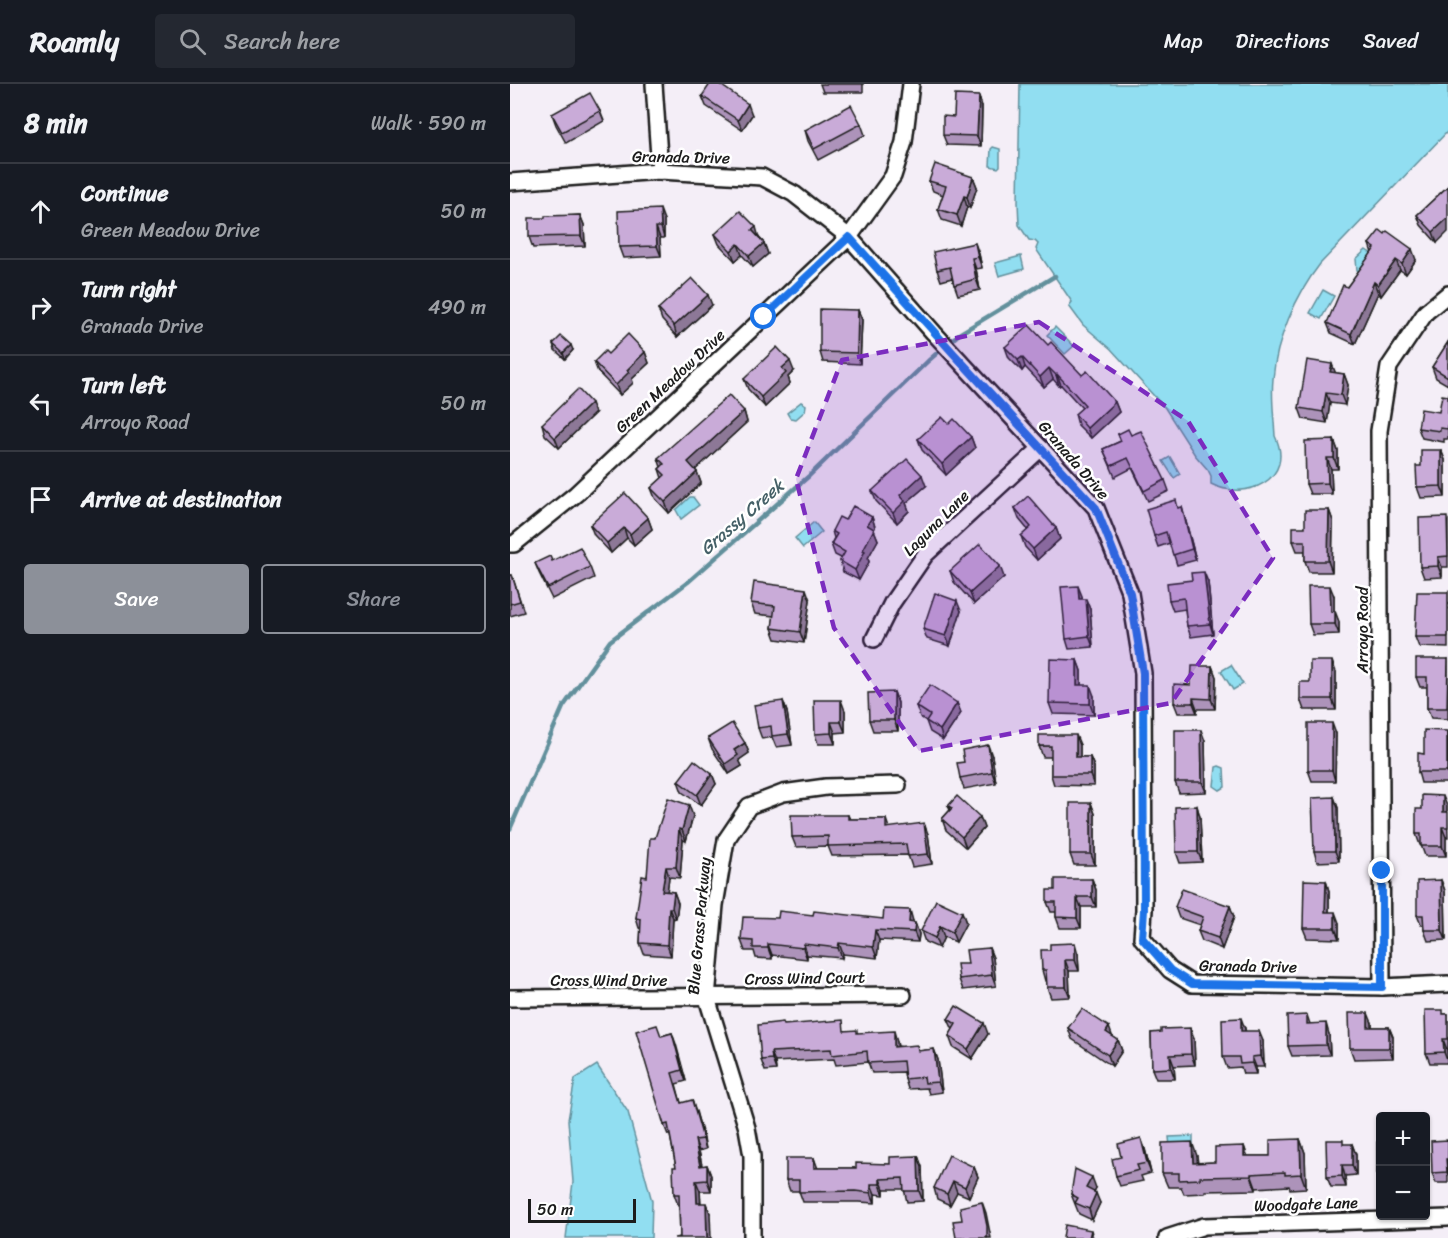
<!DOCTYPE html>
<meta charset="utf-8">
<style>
body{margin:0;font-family:Sriracha,sans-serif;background:#242831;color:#f1f3f6}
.controls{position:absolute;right:18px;bottom:18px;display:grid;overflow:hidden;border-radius:6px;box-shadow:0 2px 4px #0004}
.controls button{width:54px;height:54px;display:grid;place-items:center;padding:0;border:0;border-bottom:2px solid #363941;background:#171b24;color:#f1f3f6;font:30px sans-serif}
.scale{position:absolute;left:18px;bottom:15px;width:108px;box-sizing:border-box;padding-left:6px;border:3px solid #1c1c1c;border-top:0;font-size:16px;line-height:21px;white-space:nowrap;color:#1c1c1c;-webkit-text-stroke:4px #fff;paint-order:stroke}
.stop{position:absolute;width:18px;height:18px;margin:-14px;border:4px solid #1a73e8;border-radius:50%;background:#fff}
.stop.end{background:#1a73e8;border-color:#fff;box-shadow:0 2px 6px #0008}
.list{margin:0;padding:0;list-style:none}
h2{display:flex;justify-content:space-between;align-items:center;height:78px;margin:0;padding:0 24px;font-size:26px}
h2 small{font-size:20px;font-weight:400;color:#9ea1a6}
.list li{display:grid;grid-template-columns:39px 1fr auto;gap:18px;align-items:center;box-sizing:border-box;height:96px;padding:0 24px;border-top:2px solid #363941}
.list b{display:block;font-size:22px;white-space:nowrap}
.list p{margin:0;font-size:20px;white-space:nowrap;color:#9ea1a6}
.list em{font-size:20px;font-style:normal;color:#9ea1a6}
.actions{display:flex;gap:12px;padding:18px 24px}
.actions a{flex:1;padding:14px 0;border:2px solid #8c9099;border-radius:6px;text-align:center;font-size:21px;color:#8c9099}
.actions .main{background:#8c9099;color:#fff}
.icon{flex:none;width:33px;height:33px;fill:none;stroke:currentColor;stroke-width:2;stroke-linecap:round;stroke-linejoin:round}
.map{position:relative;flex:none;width:938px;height:1154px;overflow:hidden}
header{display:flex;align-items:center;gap:36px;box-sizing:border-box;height:84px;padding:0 30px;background:#171b24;border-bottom:2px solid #363941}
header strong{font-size:28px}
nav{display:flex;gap:33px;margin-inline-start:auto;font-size:21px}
.search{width:420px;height:54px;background:#242831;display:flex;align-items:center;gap:15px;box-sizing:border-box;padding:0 21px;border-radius:6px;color:#9ea1a6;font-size:22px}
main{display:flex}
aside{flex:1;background:#171b24}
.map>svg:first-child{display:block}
.water{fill:#91def1;stroke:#62909c;stroke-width:1.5}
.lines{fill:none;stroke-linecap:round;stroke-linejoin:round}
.stream{stroke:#62909c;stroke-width:4.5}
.minor-casing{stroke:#1c1c1c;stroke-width:20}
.minor{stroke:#fff;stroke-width:15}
.wall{fill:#ad93ba;stroke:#1c1c1c;stroke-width:1.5}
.shaded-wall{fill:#8d7897;stroke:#1c1c1c;stroke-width:1.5}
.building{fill:#c9abd8;stroke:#1c1c1c;stroke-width:1.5}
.route{stroke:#1a73e8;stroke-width:8}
.marked{fill:#7b2cbf;fill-opacity:0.2;stroke:#7b2cbf;stroke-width:4.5;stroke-dasharray:12 8;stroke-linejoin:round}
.labels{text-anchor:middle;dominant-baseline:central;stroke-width:5;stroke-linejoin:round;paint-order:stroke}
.street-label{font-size:16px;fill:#1c1c1c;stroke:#fff}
.water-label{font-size:18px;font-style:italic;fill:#456067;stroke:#fff}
</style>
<header>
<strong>Roamly</strong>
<div class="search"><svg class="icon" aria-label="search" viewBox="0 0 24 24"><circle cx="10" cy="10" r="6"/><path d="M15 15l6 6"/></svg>Search here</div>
<nav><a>Map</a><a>Directions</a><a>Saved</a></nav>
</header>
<main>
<aside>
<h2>8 min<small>Walk · 590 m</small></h2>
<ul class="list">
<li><svg class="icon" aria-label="ahead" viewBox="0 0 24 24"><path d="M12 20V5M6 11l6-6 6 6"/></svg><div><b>Continue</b><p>Green Meadow Drive</p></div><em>50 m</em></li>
<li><svg class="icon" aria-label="right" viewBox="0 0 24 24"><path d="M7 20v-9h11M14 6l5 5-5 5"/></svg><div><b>Turn right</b><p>Granada Drive</p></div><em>490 m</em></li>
<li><svg class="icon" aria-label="left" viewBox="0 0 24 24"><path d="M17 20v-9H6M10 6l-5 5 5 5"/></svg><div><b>Turn left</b><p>Arroyo Road</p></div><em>50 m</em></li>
<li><svg class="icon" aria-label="arrive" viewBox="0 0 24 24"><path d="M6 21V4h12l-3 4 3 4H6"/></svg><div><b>Arrive at destination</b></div></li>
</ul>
<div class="actions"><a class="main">Save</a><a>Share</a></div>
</aside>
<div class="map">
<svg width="938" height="1154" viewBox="0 0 938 1154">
<rect width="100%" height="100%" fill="#f4eef7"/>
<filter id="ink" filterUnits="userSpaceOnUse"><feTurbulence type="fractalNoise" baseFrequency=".0167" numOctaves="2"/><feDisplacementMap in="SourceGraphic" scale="12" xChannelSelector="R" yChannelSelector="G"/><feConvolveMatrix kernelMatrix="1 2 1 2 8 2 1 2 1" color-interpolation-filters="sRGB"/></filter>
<g filter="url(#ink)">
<g class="water">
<path d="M 510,0 L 938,0 L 938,47 L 810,180 C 786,211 766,256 763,295 C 761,314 764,333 765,352 C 786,395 736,418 701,400 L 701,392 L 698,386 L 685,371 L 655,324 L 601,265 L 573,241 L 559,222 L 562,218 L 526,165 L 528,160 L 525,157 L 519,156 L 509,141 L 508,118 Z"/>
<polygon points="483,63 490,65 490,82 488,84 480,82 481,65"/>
<polygon points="856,166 862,170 850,189 847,186 846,175"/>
<polygon points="511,172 514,185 489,192 485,179"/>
<polygon points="813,206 824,212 811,235 800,229"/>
<polygon points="545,243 564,262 555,270 537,251"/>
<polygon points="291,318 296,321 295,327 286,335 280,334 277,329"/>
<polygon points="660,373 670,390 664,394 653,377"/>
<polygon points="180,413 183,413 189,421 171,435 166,426"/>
<polygon points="304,438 312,448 293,464 285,454"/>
<polygon points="721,581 733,600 723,606 711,587"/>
<polygon points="709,682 714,684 715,703 710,706 704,702 706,683"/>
<polygon points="87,981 118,1028 142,1117 141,1154 56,1154 63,1098 58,1036 65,995"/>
<polygon points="683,1052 683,1062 660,1063 659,1053"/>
</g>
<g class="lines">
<polyline class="stream" points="0,745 53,623 100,557 178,498 299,392 418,277 449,250 545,192"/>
<defs>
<g id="minor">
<polyline points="144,0 150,87"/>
<polyline points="0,98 150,87 252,93 284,110 339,153 424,249 586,424 620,509 633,589 634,826 632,854 660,886 682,900 872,903 938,900"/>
<polyline points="0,460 4,460 66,410 339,153 383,92 394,58 401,0"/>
<polyline points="364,555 382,519 415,471 531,364"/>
<polyline points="872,903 869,347 879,283 916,228 938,210"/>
<polyline points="0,914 393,911"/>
<polyline points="242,1154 242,1072 237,1044 197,914 205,821 216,756 239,722 273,709 316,703 388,701"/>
<polyline points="657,1154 694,1142 938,1134"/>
</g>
</defs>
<use href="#minor" class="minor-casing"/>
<use href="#minor" class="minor"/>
</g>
<g class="wall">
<polygon points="310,0 353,0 353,8 313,8"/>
<polygon points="192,12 242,31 232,46 196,22"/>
<polygon points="472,22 471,62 437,61 433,51 444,33"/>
<polygon points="90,27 94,37 56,59 46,41 42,30"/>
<polygon points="351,40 355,51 308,76 298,57 295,46"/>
<polygon points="463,93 467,103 460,124 457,123 451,142 432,136 428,125 433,111 423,107 419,97"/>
<polygon points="938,102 927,159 911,141 907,131"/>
<polygon points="70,131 74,141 75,162 23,164 19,153 35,134"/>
<polygon points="154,136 154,154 150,154 151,172 113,174 109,163"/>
<polygon points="205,150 249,154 254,159 258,170 243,183 232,171 225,177 209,160"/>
<polygon points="859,160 906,176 896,190 890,186 871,212 868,209 845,260 821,249 817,239 837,203 862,169"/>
<polygon points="469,170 472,184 466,185 470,206 448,211 442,194 431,197 427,186"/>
<polygon points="202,221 167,253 152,236 148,225"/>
<polygon points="348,226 352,236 350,280 313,278 310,268"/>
<polygon points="938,258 938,301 926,294 922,283"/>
<polygon points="43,260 63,266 55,275 45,266"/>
<polygon points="538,261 572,291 605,318 609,328 581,354 568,341 565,330 572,324 551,301 549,302 543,295 534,303 515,283 512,287 499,274 495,263"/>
<polygon points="135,268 139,279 122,295 123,299 110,311 88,288 84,278 98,270"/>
<polygon points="284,287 278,293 280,299 255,323 238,305 234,295"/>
<polygon points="825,289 834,290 838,301 835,321 820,319 817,339 793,335 789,324"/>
<polygon points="938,312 938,355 934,355 934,358 912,354 908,344 929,328"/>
<polygon points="234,327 237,338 185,386 187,388 191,399 159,429 145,414 141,404 152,394 149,385 151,383 148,374"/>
<polygon points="85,329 49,364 35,351 32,340"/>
<polygon points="608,350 621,351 655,396 659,407 638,417 622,384 605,393 593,365 611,357"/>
<polygon points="461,353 465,364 436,391 412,366 408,355"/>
<polygon points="824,356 828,367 828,385 821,385 822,410 800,410 796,400"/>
<polygon points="931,366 935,376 935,413 911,414 907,403 911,382"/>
<polygon points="416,402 396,419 399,427 387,439 366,417 362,407"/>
<polygon points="505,424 546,444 550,455 527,476 515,463 511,452 518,446 509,435"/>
<polygon points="669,424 675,434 686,476 667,481 660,459 648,463 644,452"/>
<polygon points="819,426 823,437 822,488 799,488 795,477 795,467 787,467 783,457 795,443"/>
<polygon points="362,433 365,443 364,446 368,456 358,474 359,478 349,496 333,488 330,477 331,474 325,471 321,460 324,454 322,447 335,436"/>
<polygon points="138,434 142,445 124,461 117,454 101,469 84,451 80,441"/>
<polygon points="938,437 938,483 932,483 932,493 914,494 910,483"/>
<polygon points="25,479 80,483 84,494 42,515 29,489"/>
<polygon points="440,487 494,493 464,520 444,498"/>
<polygon points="0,491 2,491 14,528 0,532"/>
<polygon points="698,498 703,550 681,553 677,542 675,525 663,527 659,516"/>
<polygon points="938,508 938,564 909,563 905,553"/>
<polygon points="572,512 572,515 580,525 583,563 559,565 556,555"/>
<polygon points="824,512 824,527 829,538 829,550 803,551 799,540"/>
<polygon points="300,516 294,559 266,555 262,544 264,532 245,530 241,519"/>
<polygon points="451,527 440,562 417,555 413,545"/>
<polygon points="938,575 938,635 921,634 917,624 917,603 910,603 906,593"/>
<polygon points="567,576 571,587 571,601 584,612 584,631 543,630 539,619"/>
<polygon points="702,582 706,593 705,625 687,625 687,629 668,629 664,619"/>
<polygon points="826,588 826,626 794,626 790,615 800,598"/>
<polygon points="384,608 388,619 388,647 363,647 359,636"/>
<polygon points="273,617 277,628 282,661 266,663 262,653 252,655 248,644"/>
<polygon points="447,619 451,629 433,656 420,648 416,637 410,633 406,622"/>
<polygon points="335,627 335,648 325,649 325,660 308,660 305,650"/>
<polygon points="938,648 938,699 911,699 908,688 914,670"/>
<polygon points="826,650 825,697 802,697 798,686"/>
<polygon points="198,654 235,659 239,669 229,676 232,682 219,690 202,665"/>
<polygon points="695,657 696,708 669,709 665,698"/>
<polygon points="570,661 570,673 580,673 584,683 584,702 544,701 541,691 541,673 533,673 529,662"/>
<polygon points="482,672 486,699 454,705 450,694 454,678"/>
<polygon points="202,690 206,700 191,721 172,708 168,697"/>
<polygon points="824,713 828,724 829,777 807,778 804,767"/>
<polygon points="581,719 585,730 585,781 564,781 560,770"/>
<polygon points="438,722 470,733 474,744 456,764 436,746 432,735 440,726"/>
<polygon points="687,722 690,733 692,778 670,779 666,768"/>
<polygon points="937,722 938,753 936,753 936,772 915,772 911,761 910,761 906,750 912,725"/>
<polygon points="338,731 340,735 376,735 379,744 418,750 422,780 402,783 398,771 322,772 318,762 286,763 282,753"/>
<polygon points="183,732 176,757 173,756 170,794 159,793 157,807 164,808 168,819 166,835 163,834 161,872 134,870 130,859 131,845 129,844 126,834 137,793 145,754"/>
<polygon points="582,795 586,806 586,823 571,823 571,844 550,844 546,833 546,828 541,828 537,818 545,806"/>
<polygon points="931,796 935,807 936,856 918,857 914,846 914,841 911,841 907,831"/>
<polygon points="816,797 819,807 819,828 829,839 829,855 797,854 793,844"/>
<polygon points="720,822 724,833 712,865 692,857 688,847 690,841 669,834 665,823"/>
<polygon points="452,828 456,839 446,858 434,853 429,864 415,858 411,847"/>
<polygon points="303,831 403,837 403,839 405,839 409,850 408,858 369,856 367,874 333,870 332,874 297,871 297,875 262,871 262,875 246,874 244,867 235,867 231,856 268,834"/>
<polygon points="479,864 483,874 486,902 453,906 449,895 458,880"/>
<polygon points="568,870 569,887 559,887 560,913 541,914 537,903 536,897 535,897 532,886"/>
<polygon points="934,930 938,930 938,979 920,979 916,969"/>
<polygon points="797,931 800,940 819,950 820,971 782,972 778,962"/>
<polygon points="438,935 478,950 462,975 443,963 439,952 443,946"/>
<polygon points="862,939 862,943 879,943 883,953 883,974 844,975 840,964"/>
<polygon points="274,941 337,947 387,958 388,962 409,967 424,965 428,976 432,1008 419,1010 417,1004 398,1005 395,995 394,988 362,989 358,978 326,981 324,975 265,978 266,986 255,987 251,976"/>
<polygon points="558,944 603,953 608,956 612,967 602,982 562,955"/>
<polygon points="735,945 735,947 753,957 754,983 746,983 746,990 733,990 731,983 717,984 713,973"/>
<polygon points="162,949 176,997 166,1000 171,1019 186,1027 196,1065 189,1067 192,1082 197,1081 201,1092 201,1107 190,1107 191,1119 200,1129 170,1153 169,1121 168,1121 164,1110 166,1083 160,1051 158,1051 154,1041 151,952"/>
<polygon points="641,949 684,955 685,981 664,982 665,995 646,995 642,985"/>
<polygon points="631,1054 635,1065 641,1089 631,1092 633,1097 610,1102 606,1092 611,1073"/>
<polygon points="790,1055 795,1069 796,1104 780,1105 779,1102 746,1104 746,1106 695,1107 695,1109 674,1110 671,1103 658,1103 652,1089 687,1072 688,1079 705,1078 734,1062 737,1072 760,1072"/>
<polygon points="938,1056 938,1099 926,1099 922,1089"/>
<polygon points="870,1058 870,1100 867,1091"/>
<polygon points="842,1060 846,1071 846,1091 835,1092 836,1103 821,1103 817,1093"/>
<polygon points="408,1072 412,1083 413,1117 397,1118 394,1105 374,1105 374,1111 365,1110 365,1119 349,1118 293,1118 289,1107 280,1107 276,1096 304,1074 307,1084 346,1084 380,1080"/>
<polygon points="464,1083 468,1093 459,1113 447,1108 440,1121 427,1115 424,1104"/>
<polygon points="586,1104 584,1108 590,1119 582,1136 569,1130 561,1110"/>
</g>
<g class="shaded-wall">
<polygon points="469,12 472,22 471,62 467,52"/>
<polygon points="238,20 242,31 232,46 228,36"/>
<polygon points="463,93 467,103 460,124 457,113"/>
<polygon points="454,112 457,123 451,142 447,131"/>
<polygon points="150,125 154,136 154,154 151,143"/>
<polygon points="70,131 74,141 75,162 71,152"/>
<polygon points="938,134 938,148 927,159 923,148"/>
<polygon points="146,143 150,154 151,172 147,162"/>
<polygon points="246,143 249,154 242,146"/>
<polygon points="254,159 258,170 243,183 239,172"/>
<polygon points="465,159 469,170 472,184 468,173"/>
<polygon points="228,160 232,171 225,177 221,167"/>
<polygon points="902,165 906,176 896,190 892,180"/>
<polygon points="462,174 466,185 470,206 466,195"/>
<polygon points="886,176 890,186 871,212 868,201"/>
<polygon points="864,198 868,209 845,260 841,250"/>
<polygon points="198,211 202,221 167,253 164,242"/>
<polygon points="348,226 352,236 350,280 347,269"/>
<polygon points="61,261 63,266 55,275 53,269"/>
<polygon points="135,268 139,279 122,295 123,299 110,311 106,301 117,286"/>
<polygon points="512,273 515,283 512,287 508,276"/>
<polygon points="280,277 284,287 278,293 280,299 255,323 251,313 272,284"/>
<polygon points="822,280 826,290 820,288"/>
<polygon points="539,284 543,295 534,303 530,293"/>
<polygon points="547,290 551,301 549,302 546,291"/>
<polygon points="834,290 838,301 835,321 831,311"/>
<polygon points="816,309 820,319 817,339 813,328"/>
<polygon points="605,318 609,328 581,354 577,344"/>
<polygon points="81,319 85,329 49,364 45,354"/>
<polygon points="234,327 237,338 182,389 178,378"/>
<polygon points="461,353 465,364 436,391 432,380"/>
<polygon points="824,356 828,367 828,385 824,374"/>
<polygon points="931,366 935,376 935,413 931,402"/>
<polygon points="817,374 821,385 822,410 818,399"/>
<polygon points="187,388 191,399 159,429 155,418"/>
<polygon points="412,391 416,402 396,419 399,427 387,439 383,429 390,411"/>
<polygon points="672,423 675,434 686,476 682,465"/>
<polygon points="819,426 823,437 822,488 818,477"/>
<polygon points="362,433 365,443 364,446 368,456 358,474 359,478 349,496 345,486 353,466 357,441"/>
<polygon points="138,434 142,445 124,461 120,450"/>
<polygon points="114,444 117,454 101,469 97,459"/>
<polygon points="546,444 550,455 527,476 523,465"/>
<polygon points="928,473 932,483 932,493 928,482"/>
<polygon points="490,482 494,493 464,520 460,509"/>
<polygon points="694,488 698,498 703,550 700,540"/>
<polygon points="568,502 572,512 573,526 569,515"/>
<polygon points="820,502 824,512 824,538 821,528"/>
<polygon points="296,505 300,516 294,559 290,548"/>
<polygon points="576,515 580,525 583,563 579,552"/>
<polygon points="447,517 451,527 440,562 436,552"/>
<polygon points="825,527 829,538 829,550 825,540"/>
<polygon points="567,576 571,587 571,612 567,601"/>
<polygon points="822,577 826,588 826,626 822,615"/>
<polygon points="702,582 706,593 705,625 701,615"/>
<polygon points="580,601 584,612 584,631 580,620"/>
<polygon points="384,608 388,619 388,647 384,636"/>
<polygon points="683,614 687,625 687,629 683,619"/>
<polygon points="331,616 335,627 335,648 331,638"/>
<polygon points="273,617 277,628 282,661 278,650"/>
<polygon points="447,619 451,629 433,656 430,646"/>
<polygon points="321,638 325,649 325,660 321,649"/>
<polygon points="822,639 826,650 825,697 822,686"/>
<polygon points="691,646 695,657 696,708 692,698"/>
<polygon points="937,647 938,648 938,692 937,688"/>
<polygon points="566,651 570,661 570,683 566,673"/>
<polygon points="235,659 239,669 229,676 232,682 219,690 215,680 224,666"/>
<polygon points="478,661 482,672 486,699 482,688"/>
<polygon points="580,673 584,683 584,702 580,691"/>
<polygon points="202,690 206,700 191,721 187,711"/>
<polygon points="933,712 937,722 937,739 933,728"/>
<polygon points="824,713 828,724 829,777 825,767"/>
<polygon points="581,719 585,730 585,781 581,770"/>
<polygon points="179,721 183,732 176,757 172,746"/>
<polygon points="687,722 690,733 692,778 688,768"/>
<polygon points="470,733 474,744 456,764 452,753"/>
<polygon points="414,739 418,750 422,780 418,770"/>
<polygon points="932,743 936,753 936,772 932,762"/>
<polygon points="169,745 173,756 170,794 166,783"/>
<polygon points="156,783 159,793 156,817 152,807"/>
<polygon points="582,795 586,806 586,823 582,813"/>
<polygon points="931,796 935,807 936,856 932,846"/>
<polygon points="816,797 819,807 819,838 815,828"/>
<polygon points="164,808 168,819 166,835 162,824"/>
<polygon points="567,813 571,823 571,844 567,834"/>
<polygon points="720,822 724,833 712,865 708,854"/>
<polygon points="159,824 163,834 161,872 157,861"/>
<polygon points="400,826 403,837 403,849 399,838"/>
<polygon points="452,828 456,839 446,858 442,848"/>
<polygon points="825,828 829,839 829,855 825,844"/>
<polygon points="405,839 409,850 408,858 404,848"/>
<polygon points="430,842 434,853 429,864 425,854"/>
<polygon points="365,846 369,856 367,874 363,863"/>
<polygon points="329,859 333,870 332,874 328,864"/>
<polygon points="565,859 568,870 569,887 565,876"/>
<polygon points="258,860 262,871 262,875 258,864"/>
<polygon points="294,860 297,871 297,875 293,864"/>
<polygon points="479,864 483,874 486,902 482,891"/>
<polygon points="555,876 559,887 560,913 556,903"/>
<polygon points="858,929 862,939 862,954 858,943"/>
<polygon points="731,934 735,945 735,958 731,947"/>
<polygon points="474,939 478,950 462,975 458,965"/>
<polygon points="816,939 819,950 820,971 816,961"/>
<polygon points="599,943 603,954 596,948"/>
<polygon points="879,943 883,953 883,974 879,964"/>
<polygon points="680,944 684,955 685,981 681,970"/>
<polygon points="384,947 387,958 388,973 384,963"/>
<polygon points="749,947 753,957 754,983 750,972"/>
<polygon points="162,949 166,960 176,997 172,986"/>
<polygon points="933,955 937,966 938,979 934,968"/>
<polygon points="608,956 612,967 602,982 598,971"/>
<polygon points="424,965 428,976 432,1008 428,998"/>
<polygon points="261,968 265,978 266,986 262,975"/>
<polygon points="660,971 664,982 665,995 661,984"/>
<polygon points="742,973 746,983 746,990 742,979"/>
<polygon points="182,1016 194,1054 196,1065 193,1055"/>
<polygon points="631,1054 635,1065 641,1089 637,1079"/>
<polygon points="790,1055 795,1069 796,1104 791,1090"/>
<polygon points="185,1056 189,1067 194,1092 190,1082"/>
<polygon points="682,1058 687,1072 688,1093 683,1079"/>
<polygon points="842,1060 846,1071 846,1091 842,1081"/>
<polygon points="734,1062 739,1076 734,1072"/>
<polygon points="408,1072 412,1083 413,1117 409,1107"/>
<polygon points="304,1074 308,1085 304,1084"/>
<polygon points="936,1075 938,1080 938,1092 937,1088"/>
<polygon points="197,1081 201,1092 201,1107 197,1096"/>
<polygon points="832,1081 835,1092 836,1103 832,1092"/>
<polygon points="464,1083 468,1093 459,1113 455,1103"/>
<polygon points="741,1090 746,1104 746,1106 741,1092"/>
<polygon points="582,1093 586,1104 580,1115 576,1104"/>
<polygon points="370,1095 374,1105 374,1111 370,1100"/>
<polygon points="186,1097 190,1107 191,1130 187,1119"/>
<polygon points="443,1097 447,1108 440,1121 437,1110"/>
<polygon points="361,1100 365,1110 365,1119 361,1109"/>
<polygon points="586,1109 590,1119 582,1136 579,1125"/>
<polygon points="472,1118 476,1129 481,1154 477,1154"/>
<polygon points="196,1119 200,1129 201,1154 197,1154"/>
<polygon points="581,1146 583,1154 579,1154"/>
</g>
<g class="building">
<polygon points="200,0 209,0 238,20 228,36 192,12"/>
<polygon points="80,9 90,27 52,48 42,30"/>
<polygon points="445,11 469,12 467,52 433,51 433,32 444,33"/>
<polygon points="341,21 351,40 304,65 295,46"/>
<polygon points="425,80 463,93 457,113 454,112 447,131 428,125 436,102 419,97"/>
<polygon points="938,102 938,134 923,148 907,131"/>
<polygon points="150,125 151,143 146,143 147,162 109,163 108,127"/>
<polygon points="230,127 246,143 242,146 254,159 239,172 228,160 221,167 205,150"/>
<polygon points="70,131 71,152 19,153 19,134 35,134 35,132"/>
<polygon points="870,146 875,150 877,147 902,165 892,180 886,176 868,201 864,198 841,250 817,239 833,201 837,203 865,164 859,160"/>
<polygon points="465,159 468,173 462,174 466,195 444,201 440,183 427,186 423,168"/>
<polygon points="182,194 198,211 164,242 148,225"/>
<polygon points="310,225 348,226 347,269 310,268"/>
<polygon points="519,241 538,261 541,258 572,291 577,287 605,318 577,344 565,330 575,321 547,290 546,291 539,284 530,293 512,273 508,276 495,263"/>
<polygon points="118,250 135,268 117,286 119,288 106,301 84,278 95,267 98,270"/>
<polygon points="51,252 61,261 53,269 43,260"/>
<polygon points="938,258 938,293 922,283"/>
<polygon points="267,263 280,277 272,284 276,289 251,313 234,295"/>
<polygon points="797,276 822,280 820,288 834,290 831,311 816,309 813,328 789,324"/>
<polygon points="68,305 81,319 45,354 32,340"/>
<polygon points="219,311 234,327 178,378 187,388 155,418 141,404 155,391 149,385 154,380 148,374"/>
<polygon points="932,311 938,312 938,345 930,344 930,347 908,344 911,325 929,328"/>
<polygon points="432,333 439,340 444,335 461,353 432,380 408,355"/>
<polygon points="618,345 621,351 631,347 655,396 634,407 618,374 601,382 593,365 611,357 608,350"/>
<polygon points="824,356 824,374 817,374 818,399 796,400 795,357"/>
<polygon points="911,366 931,366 931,402 907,403 906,382 911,382"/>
<polygon points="397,375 412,391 390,411 395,417 383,429 362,407"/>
<polygon points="115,409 138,434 120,450 114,444 97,459 80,441"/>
<polygon points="518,412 546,444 523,465 511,452 521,443 505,424"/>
<polygon points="666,416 668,424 672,423 682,465 663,471 656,448 644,452 636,425"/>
<polygon points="343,422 362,433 357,441 364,445 353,466 355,467 345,486 330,477 335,468 321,460 327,450 322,447 329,433 335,436"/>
<polygon points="795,426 819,426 818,477 795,477 795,457 783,457 783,443 795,443"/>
<polygon points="937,433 938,472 928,473 928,482 910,483 909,434"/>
<polygon points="470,460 490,482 460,509 440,487"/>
<polygon points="70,463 80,483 38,504 25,479 40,472 42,477"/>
<polygon points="694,488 700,540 677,542 674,514 659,516 657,499 682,496 681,489"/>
<polygon points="0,491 2,491 10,517 0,520"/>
<polygon points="244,498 296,505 290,548 262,544 265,522 241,519"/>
<polygon points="568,502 569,515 576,515 579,552 556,555 551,503"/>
<polygon points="798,502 820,502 821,528 825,527 825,540 799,540"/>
<polygon points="907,508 938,508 938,553 905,553"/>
<polygon points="425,509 447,517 436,552 413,545"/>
<polygon points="540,575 567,576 567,601 580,601 580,620 539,619"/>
<polygon points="906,575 938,575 937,624 917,624 917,593 906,593"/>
<polygon points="800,577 822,577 822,615 790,615 790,598 800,598"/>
<polygon points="682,582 702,582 701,615 683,614 683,619 664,619 664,600 681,601"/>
<polygon points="420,601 447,619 430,646 416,637 420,631 406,622"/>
<polygon points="384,608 384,636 359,636 358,609"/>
<polygon points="304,616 331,616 331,638 321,638 321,649 305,650"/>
<polygon points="273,617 278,650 262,652 261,642 248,644 244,621"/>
<polygon points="222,639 235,659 224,666 228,671 215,680 198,654"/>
<rect x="798" y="639" width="24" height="47"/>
<polygon points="665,646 691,646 692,698 665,698"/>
<polygon points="914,646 937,647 937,688 908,688 908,669 914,670"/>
<polygon points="529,651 566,651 566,673 580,673 580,691 541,691 541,662 529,662"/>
<polygon points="478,661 482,688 450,694 447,679 454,678 452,666"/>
<polygon points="184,676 202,690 187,711 168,697"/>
<polygon points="912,711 933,712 933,728 938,728 938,743 932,743 932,762 911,762 911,750 906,750 906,725 912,725"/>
<polygon points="447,712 470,733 452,753 432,735 442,724 438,722"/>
<polygon points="824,713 825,767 804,767 802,714"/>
<polygon points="158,714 179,721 172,746 169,745 166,783 156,783 152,807 164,808 162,824 159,824 157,861 130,859 131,835 126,834 132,792 137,793 140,754 145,754"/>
<rect x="560" y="719" width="21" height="51"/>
<polygon points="687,722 688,768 666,768 665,723"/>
<polygon points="281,731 338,731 338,735 376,735 376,744 414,739 418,770 398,772 396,760 318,762 318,752 282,753"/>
<polygon points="545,795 582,795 582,813 567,813 567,834 546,833 546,818 537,818 537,806 545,806"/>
<polygon points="794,796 816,797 815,828 825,828 825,844 793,844"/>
<polygon points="931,796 932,846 914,846 913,831 907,831 907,797"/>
<polygon points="672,805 720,822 708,854 688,847 693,833 665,823"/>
<polygon points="426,816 452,828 442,848 430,842 425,854 411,847"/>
<polygon points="374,825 400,826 399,838 405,839 404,848 365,846 363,863 329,859 328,864 294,860 293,864 258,860 258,864 243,864 243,857 231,856 233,833 268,834 269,827 303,831 304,827 373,835"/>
<polygon points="565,859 565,876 555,876 556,903 537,903 536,886 532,886 531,866 540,866 540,860"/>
<polygon points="479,864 482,891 449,895 447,880 458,880 456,866"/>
<polygon points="446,922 474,939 458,965 439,952 446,940 438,935"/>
<polygon points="572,925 599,943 596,948 608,956 598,971 558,944"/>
<polygon points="915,926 933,926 933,930 938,930 938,955 933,955 934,968 916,969"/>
<polygon points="839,929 858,929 858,943 879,943 879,964 840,964"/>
<polygon points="797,931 797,940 816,939 816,961 778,962 777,932"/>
<polygon points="731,934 731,947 749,947 750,972 742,973 742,979 730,980 729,973 713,973 712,935"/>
<polygon points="333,936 334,947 347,946 347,949 384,947 384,963 407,961 408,967 424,965 428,998 415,999 414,993 395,995 393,977 358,979 357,967 322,971 321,965 261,968 262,975 251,976 248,941 273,938 274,941"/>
<polygon points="147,941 151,952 162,949 172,986 162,989 171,1019 182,1016 190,1044 193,1055 185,1056 190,1082 197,1081 197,1096 186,1097 187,1119 196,1119 197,1154 164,1154 170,1153 169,1110 164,1110 163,1083 166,1083 158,1040 154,1041 126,947"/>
<polygon points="680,944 681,970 660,971 661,984 642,985 641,949 651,948 651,945"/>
<polygon points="631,1054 637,1079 627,1081 629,1086 606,1092 602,1075 611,1073 608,1060"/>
<polygon points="790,1055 791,1090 775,1091 775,1088 741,1090 741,1092 690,1093 690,1095 669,1096 669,1089 652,1089 652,1059 682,1058 683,1079 705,1078 705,1063 734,1062 734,1072 760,1072 760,1056"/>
<polygon points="816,1056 833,1056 833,1060 842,1060 842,1081 832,1081 832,1092 817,1093"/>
<polygon points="938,1056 938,1075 936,1075 937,1088 922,1089 921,1057"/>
<rect x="867" y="1058" width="3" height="33"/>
<polygon points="439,1071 464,1083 455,1103 443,1097 437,1110 424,1104"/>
<polygon points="408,1072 409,1107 394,1107 393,1094 370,1095 370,1100 361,1100 361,1109 345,1107 289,1108 289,1096 276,1096 276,1074 304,1074 304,1084 346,1084 346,1079 380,1080 380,1073"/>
<polygon points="565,1085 582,1093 576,1104 586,1109 579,1125 565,1119 568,1114 561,1110"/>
<polygon points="472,1118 477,1142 477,1154 446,1154 443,1137 452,1136 450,1123"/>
<polygon points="555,1141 581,1146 579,1154 553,1154"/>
</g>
</g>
<g class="lines" filter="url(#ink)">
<polyline class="route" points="254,233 339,153 444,270 586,424 620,509 633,589 634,826 632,854 660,886 682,900 872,903 872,787"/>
</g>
<path class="marked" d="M 529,238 L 678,337 L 763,474 L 661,619 L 409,667 L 324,544 L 286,395 L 332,276 Z"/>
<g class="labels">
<g class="street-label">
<text transform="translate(171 73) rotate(1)">Granada Drive</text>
<text transform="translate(160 297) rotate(-43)">Green Meadow Drive</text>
<text transform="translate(564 376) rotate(49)">Granada Drive</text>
<text transform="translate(426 439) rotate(-45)">Laguna Lane</text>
<text transform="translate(852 546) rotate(-90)">Arroyo Road</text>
<text transform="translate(189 842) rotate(-85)">Blue Grass Parkway</text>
<text transform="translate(738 882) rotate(1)">Granada Drive</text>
<text transform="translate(295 894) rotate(-1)">Cross Wind Court</text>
<text x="99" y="896">Cross Wind Drive</text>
<text transform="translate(796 1120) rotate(-2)">Woodgate Lane</text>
</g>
<g class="water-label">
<text transform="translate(232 433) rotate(-41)">Grassy Creek</text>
</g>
</g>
</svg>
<div class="controls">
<button>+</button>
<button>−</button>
</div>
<div class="scale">50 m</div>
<div class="stop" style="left:254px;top:233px"></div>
<div class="stop end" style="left:872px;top:787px"></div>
</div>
</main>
